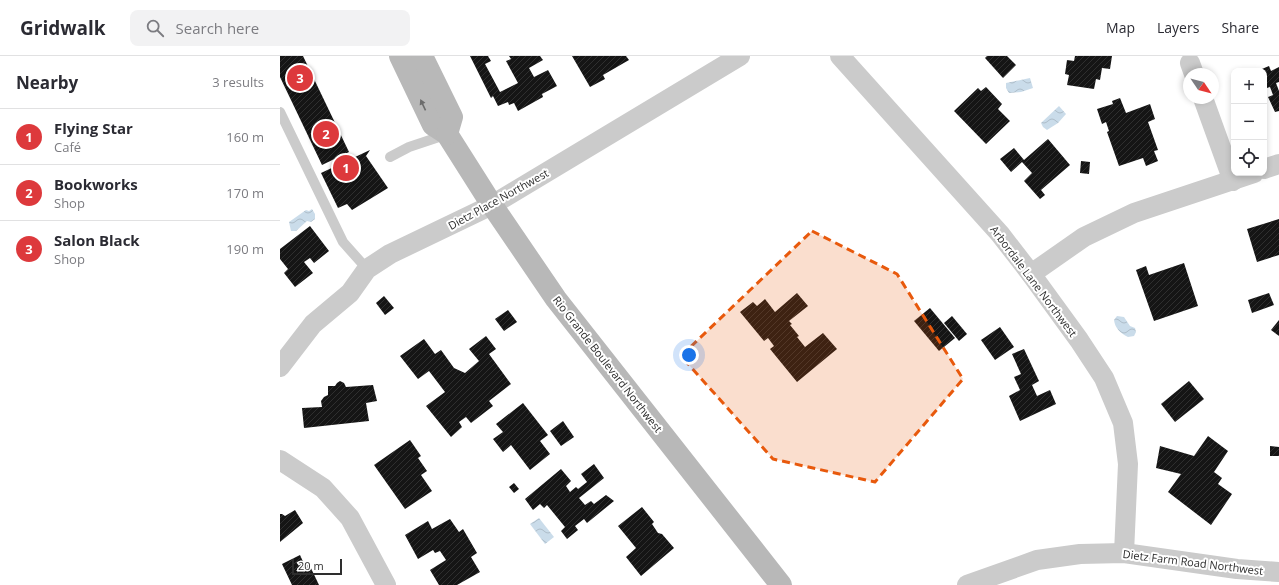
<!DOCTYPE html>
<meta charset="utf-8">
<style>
body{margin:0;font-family:"Open Sans",sans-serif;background:#f2f2f3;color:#2b2b33}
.controls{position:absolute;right:12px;top:12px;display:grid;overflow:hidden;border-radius:8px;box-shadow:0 2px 6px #0003}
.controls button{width:36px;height:36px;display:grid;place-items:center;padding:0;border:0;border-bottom:1px solid #e1e1e2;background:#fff;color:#2b2b33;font:20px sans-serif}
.compass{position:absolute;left:903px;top:12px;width:36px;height:36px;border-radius:50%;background:#fff;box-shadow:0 2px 6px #0003;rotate:125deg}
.scale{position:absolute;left:12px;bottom:10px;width:50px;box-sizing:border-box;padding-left:4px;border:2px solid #2e2e2e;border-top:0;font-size:11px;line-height:14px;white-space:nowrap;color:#2e2e2e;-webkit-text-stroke:3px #fff;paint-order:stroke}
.you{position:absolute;left:409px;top:299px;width:14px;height:14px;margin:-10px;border:3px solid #fff;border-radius:50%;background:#1a73e8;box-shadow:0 0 0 6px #1a73e833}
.badge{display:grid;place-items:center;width:26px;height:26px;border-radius:50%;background:#dd393c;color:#fff;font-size:13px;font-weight:700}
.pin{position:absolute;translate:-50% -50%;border:2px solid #fff;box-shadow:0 1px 4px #0006}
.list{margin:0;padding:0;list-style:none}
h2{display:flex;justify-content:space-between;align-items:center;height:52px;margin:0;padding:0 16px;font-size:17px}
h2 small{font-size:13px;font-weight:400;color:#7c7c81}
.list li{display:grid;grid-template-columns:26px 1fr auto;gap:12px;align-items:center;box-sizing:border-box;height:56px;padding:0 16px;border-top:1px solid #e1e1e2}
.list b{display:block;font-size:15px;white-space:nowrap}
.list p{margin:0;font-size:13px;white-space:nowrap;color:#7c7c81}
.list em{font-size:13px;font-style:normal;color:#7c7c81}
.icon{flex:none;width:22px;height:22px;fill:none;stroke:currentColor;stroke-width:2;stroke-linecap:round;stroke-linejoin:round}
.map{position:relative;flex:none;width:999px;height:529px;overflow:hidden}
header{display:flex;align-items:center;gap:24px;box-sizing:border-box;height:56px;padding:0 20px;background:#fff;border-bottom:1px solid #e1e1e2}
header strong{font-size:19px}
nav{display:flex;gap:22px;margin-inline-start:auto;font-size:14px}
.search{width:280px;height:36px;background:#f2f2f3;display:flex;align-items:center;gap:10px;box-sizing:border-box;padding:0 14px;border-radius:8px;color:#7c7c81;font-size:15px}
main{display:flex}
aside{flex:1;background:#fff}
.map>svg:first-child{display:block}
.water{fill:url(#water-waves)}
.building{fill:url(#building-hatch)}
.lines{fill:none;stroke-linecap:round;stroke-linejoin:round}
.lane{stroke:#cbcbcb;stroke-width:10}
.street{stroke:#cbcbcb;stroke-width:20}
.secondary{stroke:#b8b8b8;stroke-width:22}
.oneway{fill:#6c6c6c}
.marked{fill:#e8590c;fill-opacity:0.2;stroke:#e8590c;stroke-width:3;stroke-dasharray:8 5;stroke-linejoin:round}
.labels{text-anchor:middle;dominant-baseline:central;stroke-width:4;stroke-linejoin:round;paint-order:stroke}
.street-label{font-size:11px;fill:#2e2e2e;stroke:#fff}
</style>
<header>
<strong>Gridwalk</strong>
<div class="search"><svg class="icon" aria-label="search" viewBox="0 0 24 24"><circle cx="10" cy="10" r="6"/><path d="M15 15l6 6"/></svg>Search here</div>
<nav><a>Map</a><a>Layers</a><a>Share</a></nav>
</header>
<main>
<aside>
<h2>Nearby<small>3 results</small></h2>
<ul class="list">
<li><span class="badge">1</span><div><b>Flying Star</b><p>Café</p></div><em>160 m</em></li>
<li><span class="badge">2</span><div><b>Bookworks</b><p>Shop</p></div><em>170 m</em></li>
<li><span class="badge">3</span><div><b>Salon Black</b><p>Shop</p></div><em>190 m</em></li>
</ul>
</aside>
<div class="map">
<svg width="999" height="529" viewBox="0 0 999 529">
<defs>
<pattern id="water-waves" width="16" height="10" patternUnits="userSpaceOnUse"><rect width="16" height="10" fill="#cadcea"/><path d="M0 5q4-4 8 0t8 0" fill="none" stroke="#aebdc9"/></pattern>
<pattern id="building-hatch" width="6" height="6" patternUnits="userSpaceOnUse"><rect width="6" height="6" fill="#151515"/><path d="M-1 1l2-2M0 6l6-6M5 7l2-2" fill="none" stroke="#2f2f2f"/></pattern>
</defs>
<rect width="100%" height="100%" fill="#fff"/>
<g class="water">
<polygon points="750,22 753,32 741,36 729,37 726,32 726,27"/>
<polygon points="779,50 786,58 778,67 767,74 763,71 761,67"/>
<polygon points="32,153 35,158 35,163 31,166 27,165 16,175 11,175 9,166 26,154 29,155"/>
<path d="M 837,260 L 844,261 L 850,270 L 855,272 L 856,276 L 854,280 L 848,281 C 840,277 835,272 834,264 Z"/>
<polygon points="259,462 274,481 265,488 250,468"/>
</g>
<g class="building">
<polygon points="0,0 23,0 69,96 42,109 0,21"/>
<polygon points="190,0 208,0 211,5 205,8 220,36 238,27 226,5 231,3 229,0 260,0 263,4 249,12 254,21 268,14 277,30 262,38 263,41 238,55 234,47 229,49 228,46 218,50 213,40 211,42"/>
<polygon points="292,0 346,0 349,4 323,19 325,23 310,31"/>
<polygon points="707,0 727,0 736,9 723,22 705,2"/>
<polygon points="795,0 832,0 830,13 822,12 820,24 816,23 814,33 787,29 789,19 785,18 787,4 794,5"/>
<polygon points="989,10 991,15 999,11 999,26 996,27 999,35 999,55 995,56 988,41 993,39 990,31 987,32 984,26 984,15 977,15"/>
<polygon points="706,31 722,48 718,53 730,65 706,88 674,55 698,32 701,35"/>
<polygon points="840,42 846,57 870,48 875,63 868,66 878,94 874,95 878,105 866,110 863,102 839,110 827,76 829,75 826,66 822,68 817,53 833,48 832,45"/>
<polygon points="768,83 790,109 761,134 765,139 760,143 744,125 752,117 742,106 731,116 720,103 734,92 744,104"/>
<polygon points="90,94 86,100 108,132 72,154 67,148 58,152 41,117"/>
<polygon points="801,105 810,106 809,118 800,117"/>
<polygon points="999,163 999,199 977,206 967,173"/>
<polygon points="30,170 49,195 34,207 30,202 24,206 33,217 15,231 4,217 8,213 0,203 0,193"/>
<polygon points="904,207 918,250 874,265 856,214 866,210 869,219"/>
<polygon points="517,237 528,250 509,265 512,268 510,269 519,280 517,281 525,291 543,277 557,293 517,326 490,293 494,290 488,282 484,285 460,256 473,246 477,250 485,243 495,256"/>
<polygon points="989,237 994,249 972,257 968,244"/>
<polygon points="104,240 114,252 105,259 96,247"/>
<polygon points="650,252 675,282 659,295 634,265"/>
<polygon points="228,254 237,266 224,275 215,263"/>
<polygon points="672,260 687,278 679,285 664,267"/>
<polygon points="999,264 999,280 991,274"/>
<polygon points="720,271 734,291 715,304 701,284"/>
<polygon points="206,280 216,293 209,298 231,328 209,345 213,350 191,367 186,361 179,366 182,371 171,381 146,350 165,336 149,315 138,323 120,300 144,283 155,298 161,294 174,312 185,317 199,305 189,293"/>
<polygon points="744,293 759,325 752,329 757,340 770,334 776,348 740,365 729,340 740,334 734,321 741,318 732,298"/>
<polygon points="60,325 64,327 66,331 93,329 97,345 86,347 89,365 24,372 22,352 42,351 41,345 44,341 48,339 48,330 55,330 57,327"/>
<polygon points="909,325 924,343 895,366 881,348"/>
<polygon points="243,347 268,379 260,385 270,398 250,414 231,389 223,396 213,383 223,376 216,368"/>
<polygon points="283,365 294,381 281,390 270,375"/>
<polygon points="928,380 948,395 934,416 942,422 938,428 952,438 931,469 888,436 901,418 876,412 880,390 914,400"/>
<polygon points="130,384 141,400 138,402 147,415 141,419 152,435 125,453 94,409"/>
<polygon points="990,390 999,391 999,400 990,400"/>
<polygon points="314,408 324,422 299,442 305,449 311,445 314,448 326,439 334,445 307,467 304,463 295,470 298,474 287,483 281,475 285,471 267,449 264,452 260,448 253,454 245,443 281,413 291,425 286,430 290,436 296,431 298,433 307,426 301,418"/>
<polygon points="234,427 239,433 234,437 229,431"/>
<polygon points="362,451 374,466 372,468 378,477 382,478 394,492 361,520 346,501 356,492 338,470"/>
<polygon points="15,454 23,467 0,486 0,458 2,458 5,460"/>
<polygon points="170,463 179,476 183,473 197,497 191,501 200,516 177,529 159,529 150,514 166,504 160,495 155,497 153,494 138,503 125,479 148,465 152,473"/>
<polygon points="20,499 25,510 29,508 39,529 12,529 2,508"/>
</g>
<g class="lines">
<g class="lane">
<polyline points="0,56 63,186 87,213"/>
<polyline points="110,101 129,91 165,79"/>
</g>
<g class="street">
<polyline points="560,0 720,178 751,218 799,284 824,322 843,367 848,408 844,497"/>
<polyline points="910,7 914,18"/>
<polyline points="923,42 953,125"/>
<polyline points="984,113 999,108"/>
<polyline points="751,218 804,181 854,157 974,117"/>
<polyline points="0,311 33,268 70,237 87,213 110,198 212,149 460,0"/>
<polyline points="0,404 43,432 70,462 106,529"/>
<polyline points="687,529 757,504 800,498 844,497 957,513 999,516"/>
</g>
<g class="secondary">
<polyline points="120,0 153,69 167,78 212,149 276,243 501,529"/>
<polyline points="142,0 172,61 167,78"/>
</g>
</g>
<defs><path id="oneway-solid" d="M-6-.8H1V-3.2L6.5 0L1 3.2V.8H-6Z"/></defs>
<use class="oneway" href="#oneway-solid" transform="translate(143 49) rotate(-115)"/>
<path class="marked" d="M 532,175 L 617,218 L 683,323 L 595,426 L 493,403 L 401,300 Z"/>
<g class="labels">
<g class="street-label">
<text transform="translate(218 143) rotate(-29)">Dietz Place Northwest</text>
<text transform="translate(754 225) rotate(53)">Arbordale Lane Northwest</text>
<text transform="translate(328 308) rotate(52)">Rio Grande Boulevard Northwest</text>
<text transform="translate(913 506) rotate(7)">Dietz Farm Road Northwest</text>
</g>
</g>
</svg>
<div class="controls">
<button>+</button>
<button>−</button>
<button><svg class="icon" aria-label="locate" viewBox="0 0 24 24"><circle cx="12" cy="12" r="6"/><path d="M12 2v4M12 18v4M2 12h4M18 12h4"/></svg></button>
</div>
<svg class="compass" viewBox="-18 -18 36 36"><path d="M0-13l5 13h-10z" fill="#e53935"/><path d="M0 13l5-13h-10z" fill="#7c7c81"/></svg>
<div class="scale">20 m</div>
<div class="you"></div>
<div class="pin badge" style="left:66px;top:112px">1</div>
<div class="pin badge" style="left:46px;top:78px">2</div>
<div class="pin badge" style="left:20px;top:22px">3</div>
</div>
</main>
